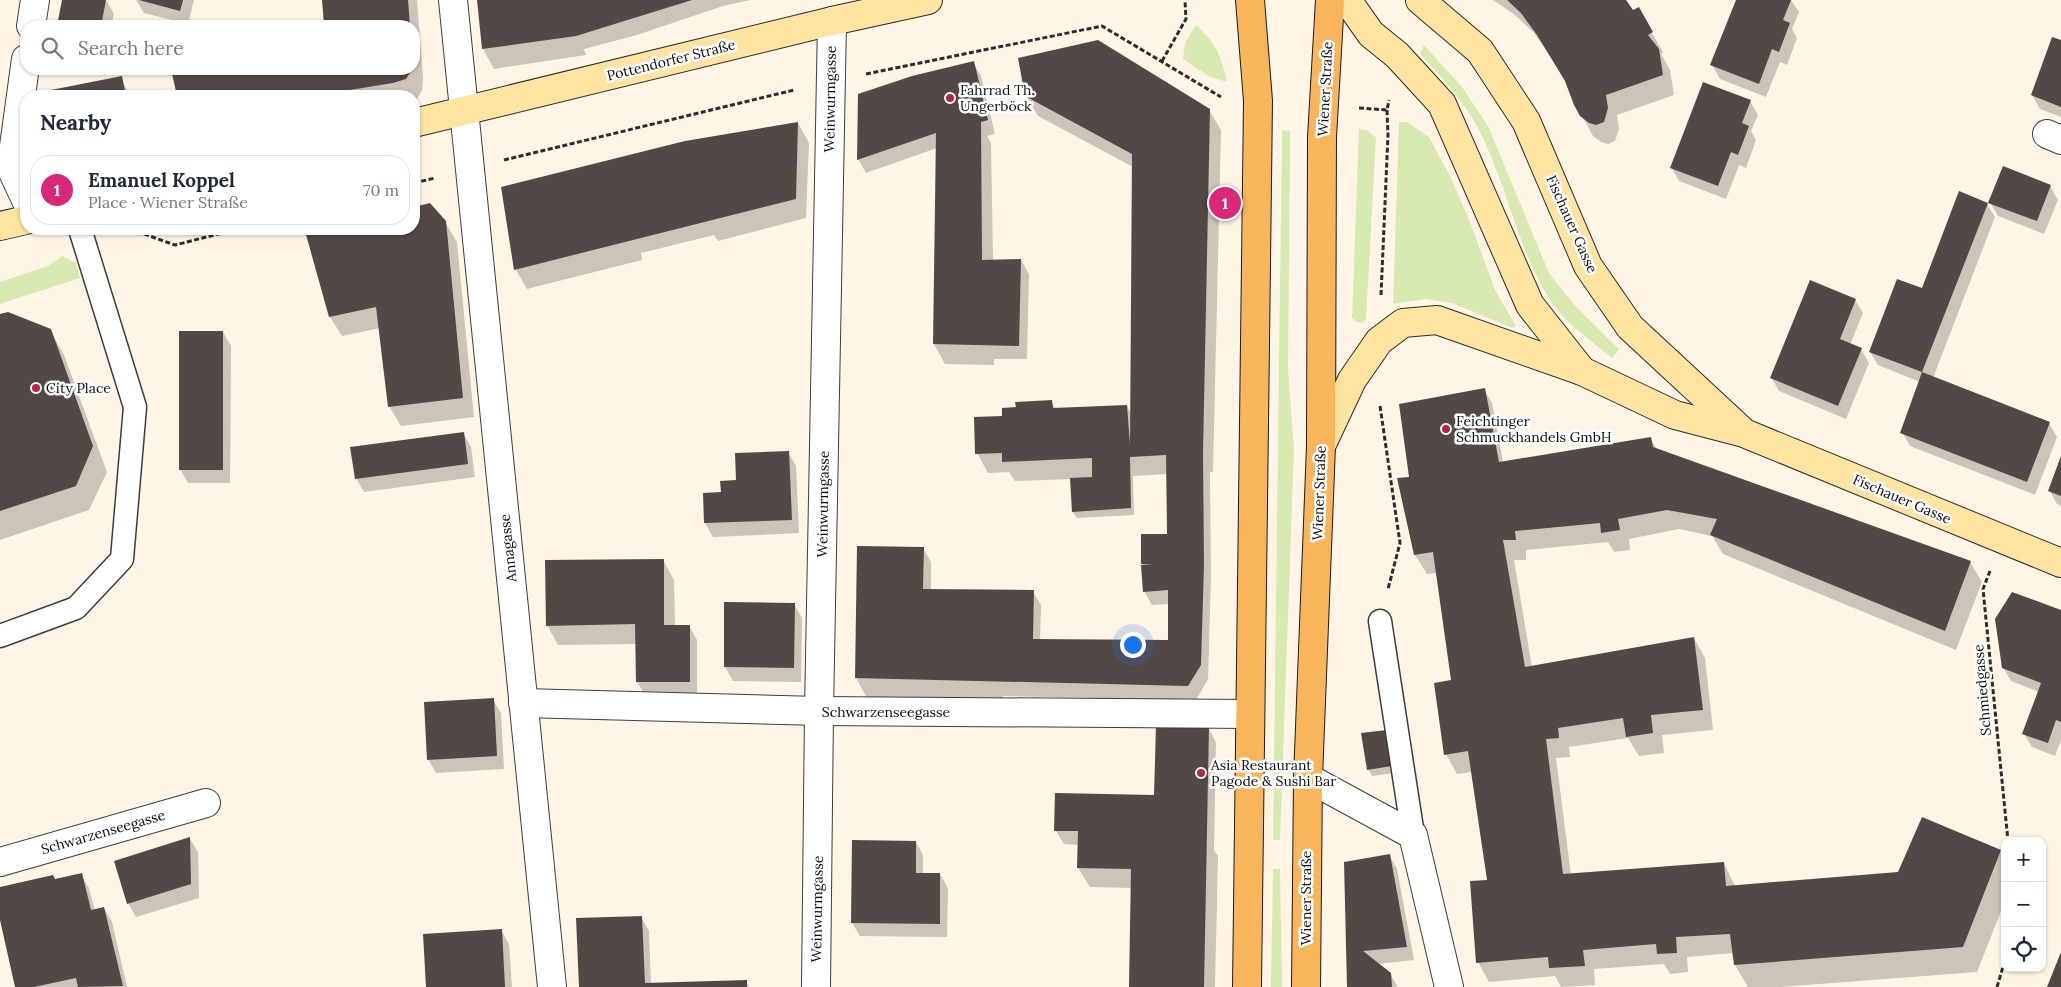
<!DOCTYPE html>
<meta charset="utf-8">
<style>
body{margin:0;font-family:Lora,serif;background:#f6f6f7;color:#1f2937}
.controls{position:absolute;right:15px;bottom:15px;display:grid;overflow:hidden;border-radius:10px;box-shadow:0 1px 4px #0004}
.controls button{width:45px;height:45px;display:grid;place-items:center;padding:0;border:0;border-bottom:1px solid #e0e1e3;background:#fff;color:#1f2937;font:25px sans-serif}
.you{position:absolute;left:1132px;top:644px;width:18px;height:18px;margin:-12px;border:4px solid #fff;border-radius:50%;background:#1a73e8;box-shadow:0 0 0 8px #1a73e833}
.badge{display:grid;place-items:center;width:32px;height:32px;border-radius:50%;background:#db2777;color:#fff;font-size:16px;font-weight:700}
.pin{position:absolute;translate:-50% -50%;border:2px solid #fff;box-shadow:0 1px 5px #0006}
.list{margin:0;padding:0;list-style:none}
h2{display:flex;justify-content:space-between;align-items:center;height:65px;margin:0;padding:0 20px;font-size:21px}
h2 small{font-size:16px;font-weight:400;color:#747a83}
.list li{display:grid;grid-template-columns:32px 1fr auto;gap:15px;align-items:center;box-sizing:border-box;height:70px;margin:0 10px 10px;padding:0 10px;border:1px solid #e0e1e3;border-radius:20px}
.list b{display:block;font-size:19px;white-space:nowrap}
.list p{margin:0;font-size:16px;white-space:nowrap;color:#747a83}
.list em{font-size:16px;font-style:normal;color:#747a83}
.icon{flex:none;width:28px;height:28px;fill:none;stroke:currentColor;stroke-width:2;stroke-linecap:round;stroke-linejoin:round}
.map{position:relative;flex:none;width:2061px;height:987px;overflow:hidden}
.search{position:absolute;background:#fff;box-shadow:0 1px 4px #0004;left:20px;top:20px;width:400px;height:55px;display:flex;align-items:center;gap:12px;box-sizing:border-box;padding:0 18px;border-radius:20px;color:#747a83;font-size:19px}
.panel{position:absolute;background:#fff;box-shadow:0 1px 4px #0004;left:20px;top:90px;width:400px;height:145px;border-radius:20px}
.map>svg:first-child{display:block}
.green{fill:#d8e8b1}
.shadow{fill:#0003}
.building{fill:#524846}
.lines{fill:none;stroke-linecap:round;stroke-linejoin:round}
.service-casing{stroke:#3d3d3d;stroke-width:25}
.minor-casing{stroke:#3d3d3d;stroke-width:30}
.secondary-casing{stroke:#2c2c2c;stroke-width:30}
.primary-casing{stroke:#1b1b1b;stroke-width:30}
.path{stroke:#2c2c2c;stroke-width:3;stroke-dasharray:5 2.5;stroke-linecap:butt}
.service{stroke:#fff;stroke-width:22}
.minor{stroke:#fff;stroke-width:28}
.secondary{stroke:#ffe3a1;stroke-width:28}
.primary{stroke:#f9b55c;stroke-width:28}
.poi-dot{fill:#b82346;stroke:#fff;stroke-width:2}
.labels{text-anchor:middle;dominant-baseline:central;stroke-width:5;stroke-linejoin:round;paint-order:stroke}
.street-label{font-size:14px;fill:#0a0a0a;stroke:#fff}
.poi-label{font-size:14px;fill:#0a0a0a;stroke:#fff;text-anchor:start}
</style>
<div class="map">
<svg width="2061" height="987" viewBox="0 0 2061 987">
<rect width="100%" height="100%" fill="#fff5e6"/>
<g class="green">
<path d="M 1196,25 C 1216,43 1221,56 1227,82 L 1210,77 L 1183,59 L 1185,43 Z"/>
<path d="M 1424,45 L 1462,87 L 1488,126 L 1549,273 L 1578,309 L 1619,349 L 1612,358 C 1593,342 1570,327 1555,307 C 1519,257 1508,187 1480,132 C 1465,102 1442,78 1420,54 Z"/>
<polygon points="1399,122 1407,122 1429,137 1450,176 1470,222 1495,290 1516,326 1512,328 1452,303 1425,299 1393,304"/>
<polygon points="1359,129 1367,130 1376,138 1366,319 1362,323 1357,322 1352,318"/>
<polygon points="1282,130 1290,131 1288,369 1294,449 1280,840 1273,840"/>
<polygon points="62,256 76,263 80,278 0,304 0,282 48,266"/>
<polygon points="1273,869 1280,869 1282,987 1271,987"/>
</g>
<g class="shadow">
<polygon points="63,0 106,0 114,14 111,26 58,26"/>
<polygon points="136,0 194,0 188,24 144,13"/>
<polygon points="323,0 417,0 423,78 422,90 417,99 414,100 414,96 178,96 172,69 414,69 414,26 323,26 326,25"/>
<polygon points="478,0 750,0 723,6 637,35 584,49 586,55 494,69 483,49"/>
<polygon points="1493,0 1624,0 1633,11 1638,9 1663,52 1661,54 1670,70 1674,95 1617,115 1619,129 1615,141 1608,144 1601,142 1593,136 1587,125 1575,104 1561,71 1534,33 1515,15"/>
<polygon points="1737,0 1791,0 1799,12 1792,29 1797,38 1787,65 1780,62 1766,97 1720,79 1712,65"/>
<polygon points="2061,41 2061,117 2040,109 2032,95"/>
<polygon points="973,63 981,76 995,134 987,136 991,143 993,261 1021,260 1029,274 1027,359 994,359 994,365 945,364 934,344 937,148 866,173 858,159"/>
<polygon points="121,78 130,96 52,96 52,91"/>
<polygon points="1026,96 1209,110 1221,130 1213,472 1210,472 1211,578 1208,679 1196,700 1003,696 1003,702 867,698 856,678 923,548 931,562 931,590 1033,592 1041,605 1040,641 1169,641 1169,604 1152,605 1144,591 1142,536 1169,535 1167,474 1133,476 1134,515 1077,518 1073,512 1071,479 1015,481 1009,472 988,473 977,453 1003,417 1051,402 1056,409 1127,406 1131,414 1133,167 1038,116"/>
<polygon points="1750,101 1758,115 1751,131 1756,140 1746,168 1739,165 1726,199 1679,181 1671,167"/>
<polygon points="798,123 809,143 806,218 718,241 714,235 641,253 642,260 527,289 516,270 503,188"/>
<polygon points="2050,186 2058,200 2044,234 1998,216 1990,202"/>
<polygon points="430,204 445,222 457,242 474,417 401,426 389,406 380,328 342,336 330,317 307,232 321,229 414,229 414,208"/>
<polygon points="1987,204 1995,217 1933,378 2049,423 2057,437 2035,495 1910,446 1902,432 1920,382 1878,365 1870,352 1922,290"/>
<polygon points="1855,300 1863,313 1850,345 1861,349 1869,363 1846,419 1779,391 1771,377"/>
<polygon points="0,316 50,330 64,355 107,472 89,510 0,540"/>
<polygon points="223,332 231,346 230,483 188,483 180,469"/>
<polygon points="1484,390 1492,403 1503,462 1650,438 1657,449 1970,562 1982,582 1956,650 1723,554 1712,536 1679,529 1629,539 1630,550 1614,552 1608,542 1526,550 1526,560 1514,560 1532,667 1694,638 1705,658 1713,730 1662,735 1664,753 1639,756 1628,738 1569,747 1570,757 1556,758 1571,875 1724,863 1735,886 1899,873 2000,851 2005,858 2005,901 1977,972 1780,987 1748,987 1735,965 1734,953 1687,957 1688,972 1670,974 1664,964 1594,969 1595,985 1561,987 1555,976 1489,982 1478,962 1489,881 1472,772 1457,774 1446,754 1452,681 1437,573 1427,574 1415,555 1410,478"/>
<polygon points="463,433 471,447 475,477 364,492 356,478"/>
<polygon points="788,452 796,466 799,533 713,537 705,523 722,493 737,481"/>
<polygon points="2061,459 2061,506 2057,504 2049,490"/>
<polygon points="663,560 674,580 675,626 689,626 697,640 697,695 645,695 637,682 636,644 558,645 547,625"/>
<polygon points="794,604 802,618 801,682 733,681 725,667"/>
<polygon points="2061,611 2061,740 2055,756 2032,747 2024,734 2039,692 2011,681 2003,667"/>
<polygon points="493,700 501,713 504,769 436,773 428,759"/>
<polygon points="1209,729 1216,742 1214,850 1218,856 1215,987 1130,987 1132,888 1090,887 1078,868 1079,845 1064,844 1056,831 1155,796"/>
<polygon points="1386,731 1395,773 1372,776 1368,769"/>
<polygon points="190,839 198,852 199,898 136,917 128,903"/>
<polygon points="916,842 923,855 923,874 940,874 948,888 947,937 860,936 852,923"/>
<polygon points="1389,855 1397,869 1414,960 1377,964 1390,974 1398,987 1348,987"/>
<polygon points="81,875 89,888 95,911 104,908 112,922 127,987 17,987 0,914 0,888"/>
<polygon points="641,917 649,931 651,984 746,981 749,987 580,987"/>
<polygon points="501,930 509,944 512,987 427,987"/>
</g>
<g class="building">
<polygon points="62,0 106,0 101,26 57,26"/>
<polygon points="139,0 183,0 180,11"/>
<polygon points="322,0 408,0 410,26 320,26 324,25"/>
<polygon points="477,0 692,0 576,36 482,49"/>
<polygon points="1507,0 1626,0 1633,10 1639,7 1653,32 1648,35 1659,49 1663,75 1606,95 1608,108 1604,122 1596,125 1589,123 1580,116 1574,105 1565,81 1537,35 1521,13"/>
<polygon points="1736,0 1791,0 1783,20 1790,23 1779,52 1772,49 1759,84 1710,65"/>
<polygon points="2052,37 2061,40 2061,107 2031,95"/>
<polygon points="1098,40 1210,109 1203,453 1204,564 1201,665 1188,686 855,678 857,546 924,547 923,589 1034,590 1033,639 1168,640 1168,590 1143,592 1141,565 1153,564 1141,564 1141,534 1167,534 1166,455 1130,457 1131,508 1072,512 1070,478 1092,477 1092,458 1002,462 1002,453 975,454 974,417 1002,416 1002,408 1016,407 1015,402 1052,400 1053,408 1127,405 1130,445 1132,154 1025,96 1018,58"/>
<polygon points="974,61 988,120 981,122 982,260 1021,259 1019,346 933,344 936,133 857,160 858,94 912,76"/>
<polygon points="171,69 412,69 406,79 393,83 313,96 177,96"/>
<polygon points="122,76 126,96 50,96 51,90"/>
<polygon points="1703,82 1751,100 1742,123 1749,126 1738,155 1731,152 1718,186 1670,168"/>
<polygon points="798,122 796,199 514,270 501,187 685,141"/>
<polygon points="2003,166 2051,185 2037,221 1988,203 1922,372 1869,352 1897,279 1922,288 1959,191 1988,203"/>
<polygon points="430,203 446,221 463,398 388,407 376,307 329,317 305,231 315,229 414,229 414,207"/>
<polygon points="1810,280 1856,299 1840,339 1862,348 1838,406 1770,378"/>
<polygon points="8,312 51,329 93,446 76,486 0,511 0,314"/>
<rect x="179" y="331" width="44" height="139"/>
<polygon points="1922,372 2050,422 2027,482 1900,433"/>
<polygon points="1485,388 1499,462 1651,437 1653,447 1971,561 1945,631 1710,535 1717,519 1667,510 1618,519 1620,530 1601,533 1600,523 1515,531 1516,540 1503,540 1525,667 1694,637 1703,710 1651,715 1653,733 1626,737 1623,718 1558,728 1559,738 1546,739 1563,874 1724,862 1726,886 1898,872 1922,817 2001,850 1963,947 1734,965 1730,934 1676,937 1677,953 1657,954 1656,944 1583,950 1585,966 1549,968 1548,957 1476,963 1470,881 1487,880 1468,751 1444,755 1434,683 1451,680 1433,552 1414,555 1397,478 1409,477 1399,404"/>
<polygon points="464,432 468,464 355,479 350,447"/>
<polygon points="789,451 792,520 704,523 703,493 721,492 720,481 736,480 735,453"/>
<polygon points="2061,456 2061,496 2048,491"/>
<polygon points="664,559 664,625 690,625 690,682 636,682 635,624 546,626 545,560"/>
<polygon points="2012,592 2061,610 2061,722 2056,720 2048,743 2022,734 2041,683 2002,668 1995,619"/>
<polygon points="724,602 795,603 794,668 724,667"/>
<polygon points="494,698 497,756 427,760 424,702"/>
<polygon points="1156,726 1209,727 1204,987 1129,987 1131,869 1077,868 1078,831 1054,831 1055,793 1154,795"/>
<polygon points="1387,730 1392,766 1367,770 1361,733"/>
<polygon points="190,837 191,884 127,904 114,861"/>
<polygon points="852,840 916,841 916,873 940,873 940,924 851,923"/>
<polygon points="1390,854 1407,947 1363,951 1391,973 1392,987 1347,987 1344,862"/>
<polygon points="82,873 91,910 104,907 123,986 78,987 76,978 34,987 15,987 0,920 0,887 53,875 55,879"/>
<polygon points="642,916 645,983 747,980 747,987 579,987 576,918"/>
<polygon points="502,929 505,987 426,987 423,934"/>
<polygon points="2061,952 2061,987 2047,987"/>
</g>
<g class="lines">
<defs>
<g id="service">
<polyline points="1380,621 1413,835"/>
<polyline points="0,636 76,608 122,559 135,407 80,229"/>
</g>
<g id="minor">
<polyline points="453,0 552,987"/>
<polyline points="31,26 35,0"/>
<polyline points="26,59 11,168 26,200"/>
<polyline points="2047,134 2061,140"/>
<polyline points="523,703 819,711 1250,714"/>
<polyline points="1308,778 1413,835 1449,987"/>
<polyline points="0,862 206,803"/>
<polyline points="816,987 819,711 832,21"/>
</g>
<g id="secondary">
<polyline points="1347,0 1371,34 1397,55 1442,104 1530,305 1582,371 1675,415 1744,433 2061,563"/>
<polyline points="1420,0 1480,51 1526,121 1588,266 1630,327 1741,430"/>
<polyline points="414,123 832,21 928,0"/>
<polyline points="0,226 26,220"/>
<polyline points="1321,446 1352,380 1379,341 1403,323 1437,320 1582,371"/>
</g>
<g id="primary">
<polyline points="1247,987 1258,101 1250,0"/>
<polyline points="1306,987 1308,778 1321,446 1322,137 1330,0"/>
</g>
</defs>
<use href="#service" class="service-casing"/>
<use href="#minor" class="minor-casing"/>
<use href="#secondary" class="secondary-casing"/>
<use href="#primary" class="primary-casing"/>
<g class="path">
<polyline points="1162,61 1186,19 1185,0"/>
<polyline points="866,74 1102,26 1221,97"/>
<polyline points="1359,108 1387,110 1389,100"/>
<polyline points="504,160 794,90"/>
<polyline points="414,183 435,178"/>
<polyline points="130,229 175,245 238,229"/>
<polyline points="1381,295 1388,135 1387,110"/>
<polyline points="1380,406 1400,543 1388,589"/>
<polyline points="1990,571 1983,589 2008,841"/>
<polyline points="1997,987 2005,960"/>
</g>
<use href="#service" class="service"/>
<use href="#minor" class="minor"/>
<use href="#secondary" class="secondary"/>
<use href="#primary" class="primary"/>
</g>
<g class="poi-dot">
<circle cx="950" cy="98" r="5"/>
<circle cx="36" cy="388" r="5"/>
<circle cx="1446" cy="429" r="5"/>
<circle cx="1201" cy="773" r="5"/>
</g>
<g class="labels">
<g class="street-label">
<text transform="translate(671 60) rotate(-14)">Pottendorfer Straße</text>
<text transform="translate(1325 89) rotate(-87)">Wiener Straße</text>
<text transform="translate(830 99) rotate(-89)">Weinwurmgasse</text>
<text transform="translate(1572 224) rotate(66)">Fischauer Gasse</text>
<text transform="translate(1319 493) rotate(-88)">Wiener Straße</text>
<text transform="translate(1902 499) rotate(23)">Fischauer Gasse</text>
<text transform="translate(823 504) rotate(-89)">Weinwurmgasse</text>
<text transform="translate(508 548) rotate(-96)">Annagasse</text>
<text transform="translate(1982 690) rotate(-95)">Schmiedgasse</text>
<text x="886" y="712">Schwarzenseegasse</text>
<text transform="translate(103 832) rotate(-16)">Schwarzenseegasse</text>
<text transform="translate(1306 898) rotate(-90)">Wiener Straße</text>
<text transform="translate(817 909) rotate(-89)">Weinwurmgasse</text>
</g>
<g class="poi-label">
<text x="960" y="90">Fahrrad Th.<tspan x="960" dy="16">Ungerböck</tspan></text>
<text x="46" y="388">City Place</text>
<text x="1456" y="421">Feichtinger<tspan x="1456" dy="16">Schmuckhandels GmbH</tspan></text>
<text x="1211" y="765">Asia Restaurant<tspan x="1211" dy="16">Pagode &amp; Sushi Bar</tspan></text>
</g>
</g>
</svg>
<div class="controls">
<button>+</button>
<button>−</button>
<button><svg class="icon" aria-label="locate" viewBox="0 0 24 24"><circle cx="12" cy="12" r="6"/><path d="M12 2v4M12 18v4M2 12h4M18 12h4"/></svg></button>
</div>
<div class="you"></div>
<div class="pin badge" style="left:1225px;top:203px">1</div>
<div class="search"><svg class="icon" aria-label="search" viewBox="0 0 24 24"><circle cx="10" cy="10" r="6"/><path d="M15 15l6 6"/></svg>Search here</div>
<section class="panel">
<h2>Nearby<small></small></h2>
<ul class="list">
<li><span class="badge">1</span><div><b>Emanuel Koppel</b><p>Place · Wiener Straße</p></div><em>70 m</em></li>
</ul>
</section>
</div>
